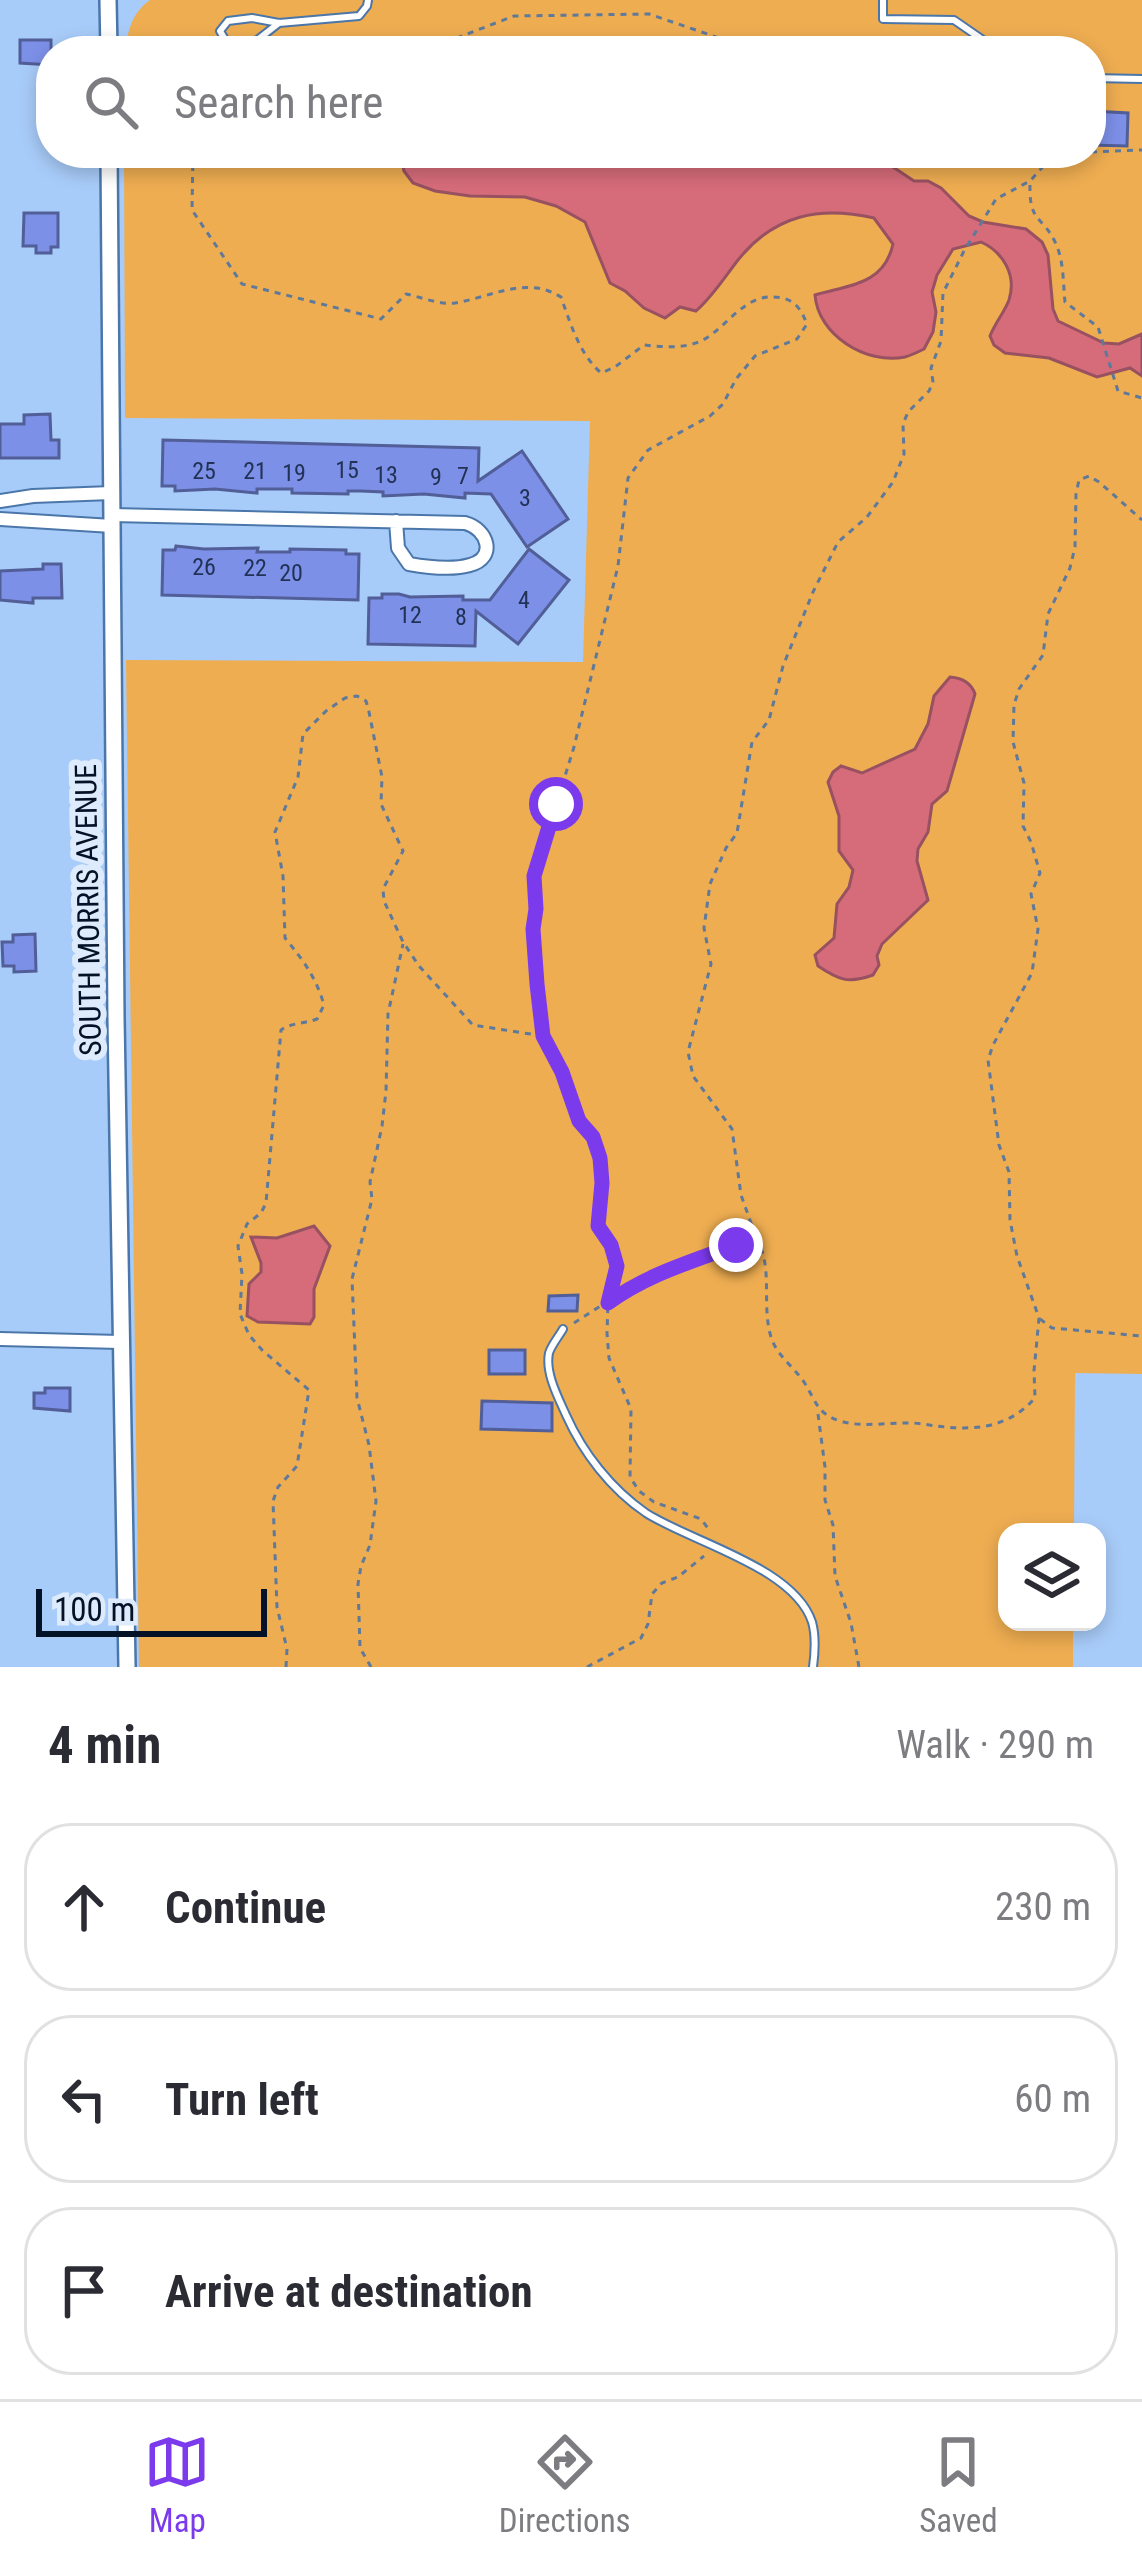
<!DOCTYPE html>
<meta charset="utf-8">
<style>
body{margin:0;font-family:"Roboto Condensed",sans-serif;background:#f2f2f3;color:#2b2b33}
.controls{position:absolute;right:36px;bottom:36px;display:grid;overflow:hidden;border-radius:24px;box-shadow:0 6px 18px #0003}
.controls button{width:108px;height:108px;display:grid;place-items:center;padding:0;border:0;border-bottom:3px solid #e1e1e2;background:#fff;color:#2b2b33;font:60px sans-serif}
.scale{position:absolute;left:36px;bottom:30px;width:231px;box-sizing:border-box;padding-left:12px;border:6px solid #031226;border-top:0;font-size:33px;line-height:42px;white-space:nowrap;color:#031226;-webkit-text-stroke:9px #ddebfc;paint-order:stroke}
.stop{position:absolute;width:36px;height:36px;margin:-27px;border:9px solid #7c3aed;border-radius:50%;background:#fff}
.stop.end{background:#7c3aed;border-color:#fff;box-shadow:0 3px 12px #0008}
.list{margin:0;padding:0;list-style:none}
h2{display:flex;justify-content:space-between;align-items:center;height:156px;margin:0;padding:0 48px;font-size:51px}
h2 small{font-size:39px;font-weight:400;color:#7c7c81}
.list li{display:grid;grid-template-columns:78px 1fr auto;gap:36px;align-items:center;box-sizing:border-box;height:168px;margin:0 24px 24px;padding:0 24px;border:3px solid #e1e1e2;border-radius:48px}
.list b{display:block;font-size:45px;white-space:nowrap}
.list em{font-size:39px;font-style:normal;color:#7c7c81}
.icon{flex:none;width:66px;height:66px;fill:none;stroke:currentColor;stroke-width:2;stroke-linecap:round;stroke-linejoin:round}
.map{position:relative;flex:none;width:1142px;height:1667px;overflow:hidden}
.search{position:absolute;background:#fff;box-shadow:0 6px 18px #0003;left:36px;right:36px;top:36px;height:132px;display:flex;align-items:center;gap:30px;box-sizing:border-box;padding:0 42px;border-radius:48px;color:#7c7c81;font-size:45px}
.sheet{height:732px;background:#fff}
nav{display:flex;justify-content:space-around;align-items:center;box-sizing:border-box;height:168px;border-top:3px solid #e1e1e2;background:#fff;font-size:33px;color:#7c7c81}
nav a{display:grid;justify-items:center;gap:6px}
nav .on{color:#7c3aed}
.map>svg:first-child{display:block}
.green{fill:#eead51}
.water{fill:#d66c7a;stroke:#975161;stroke-width:3}
.building{fill:#7d90e8;stroke:#515e97;stroke-width:3}
.lines{fill:none;stroke-linecap:round;stroke-linejoin:round}
.service-casing{stroke:#4b76a9;stroke-width:10}
.minor-casing{stroke:#4b76a9;stroke-width:16}
.tertiary-casing{stroke:#4b76a9;stroke-width:20}
.path{stroke:#5f799b;stroke-width:3;stroke-dasharray:6 6;stroke-linecap:butt}
.service{stroke:#fff;stroke-width:6}
.minor{stroke:#fff;stroke-width:12}
.tertiary{stroke:#fff;stroke-width:15}
.route{stroke:#7c3aed;stroke-width:15}
.labels{text-anchor:middle;dominant-baseline:central;stroke-width:12;stroke-linejoin:round;paint-order:stroke}
.number-label{font-size:24px;fill:#223256}
.street-label{font-size:30px;fill:#031226;stroke:#ddebfc}
</style>
<div class="map">
<svg width="1142" height="1667" viewBox="0 0 1142 1667">
<rect width="100%" height="100%" fill="#a8ccf9"/>
<path class="green" d="M 150,0 L 1142,0 L 1142,1374 L 1075,1373 L 1074,1532 L 1007,1532 L 1007,1622 L 1073,1622 L 1073,1667 L 139,1667 L 126,660 L 583,662 L 590,421 L 125,418 L 124,153 L 1091,153 L 1091,51 L 125,51 C 128,30 132,13 150,0 Z"/>
<g class="water">
<path d="M 400,153 L 620,153 L 658,160 L 750,157 L 775,153 L 872,153 L 914,181 L 928,181 L 941,188 L 969,216 L 983,222 L 1026,229 L 1042,242 L 1048,255 L 1053,309 L 1058,321 L 1104,343 L 1119,344 L 1142,334 L 1142,376 L 1130,368 L 1097,377 L 1049,358 L 1005,353 L 994,345 L 990,336 C 995,323 1004,313 1009,300 C 1017,275 1003,252 981,242 L 953,249 L 937,275 L 932,292 L 936,312 L 933,332 L 924,349 C 918,352 912,355 905,357 C 866,365 818,335 815,295 C 849,285 884,285 893,244 L 874,218 C 820,206 775,214 738,260 C 724,278 713,296 696,311 L 680,307 L 665,318 L 644,308 L 625,291 L 610,283 L 585,222 L 556,206 L 525,197 L 470,196 L 435,191 L 413,183 L 404,171 Z"/>
<path d="M 950,677 C 962,678 971,682 975,694 L 947,791 L 932,804 L 928,832 L 918,849 L 917,861 L 928,900 L 882,944 L 877,956 L 879,965 L 873,975 C 848,984 839,980 818,966 L 815,955 L 834,938 L 837,904 L 849,887 L 853,870 L 839,851 L 839,816 L 828,782 L 833,772 L 841,766 L 862,773 L 915,749 L 928,724 L 934,696 Z"/>
<polygon points="314,1226 330,1246 314,1289 314,1317 310,1324 258,1322 247,1316 249,1284 261,1272 261,1263 251,1237 277,1238"/>
</g>
<g class="building">
<polygon points="20,40 51,40 51,65 20,63"/>
<polygon points="1091,111 1128,113 1127,146 1091,145"/>
<polygon points="24,213 58,213 58,247 51,247 51,253 36,253 36,246 23,246"/>
<polygon points="50,414 51,440 59,440 59,458 0,458 0,424 24,424 24,415"/>
<polygon points="163,440 479,448 478,481 522,451 568,519 527,547 491,494 465,493 465,498 424,494 383,496 383,492 361,491 348,491 348,494 292,493 292,489 257,489 257,493 215,489 175,491 175,486 162,486"/>
<polygon points="176,546 204,549 258,548 257,552 290,552 290,549 346,550 346,554 359,554 358,600 162,595 163,550 175,550"/>
<polygon points="529,549 569,580 518,644 476,611 475,646 368,644 369,598 382,598 382,594 399,594 410,597 463,596 463,600 490,600"/>
<polygon points="43,564 61,564 62,598 33,598 33,603 0,600 0,571 43,569"/>
<polygon points="35,934 36,971 14,972 14,966 3,966 2,942 13,942 13,935"/>
<polygon points="578,1295 577,1311 548,1311 549,1296"/>
<rect x="489" y="1350" width="36" height="24"/>
<polygon points="45,1388 70,1388 70,1411 34,1408 34,1393 45,1393"/>
<polygon points="482,1401 552,1403 552,1431 481,1429"/>
</g>
<g class="lines">
<defs>
<g id="service">
<polyline points="883,0 883,19 954,20 999,51"/>
<polyline points="279,23 247,48 230,48 220,31 228,21 252,18 279,23 359,16 367,6 368,0"/>
<polyline points="1091,78 1142,79"/>
<path d="M 563,1329 C 559,1336 551,1346 549,1353 C 545,1373 558,1397 566,1415 C 583,1453 611,1489 646,1513 C 691,1542 794,1567 812,1622 C 816,1636 815,1652 813,1667"/>
</g>
<g id="minor">
<polyline points="0,501 33,496 111,493"/>
<path d="M 112,515 L 465,523 C 488,529 497,558 470,565 C 453,570 426,567 409,564 L 398,548 L 396,521"/>
<polyline points="0,519 112,526"/>
<polyline points="0,1339 120,1342"/>
</g>
<g id="tertiary">
<polyline points="108,0 109,51"/>
<polyline points="109,153 116,1018 127,1667"/>
</g>
</defs>
<use href="#service" class="service-casing"/>
<use href="#minor" class="minor-casing"/>
<use href="#tertiary" class="tertiary-casing"/>
<g class="path">
<polyline points="423,51 514,16 649,14 757,51"/>
<path d="M 833,51 C 853,37 863,42 884,51"/>
<polyline points="1091,152 1142,150"/>
<path d="M 193,153 L 192,210 L 242,284 L 381,319 L 406,294 C 421,297 439,305 455,303 C 492,297 526,275 561,297 C 571,325 579,353 601,373 L 615,367 L 644,345 C 663,347 683,349 701,341 C 729,327 745,290 782,298 C 797,301 802,312 807,324 L 797,339 L 755,356 L 736,379 L 723,404 L 710,416 L 648,450 L 628,478 L 618,566 L 574,747 L 534,876 L 535,956 L 543,1036 L 562,1072 L 579,1121 L 593,1137 L 600,1158 L 602,1182 L 598,1226 L 611,1245 L 617,1266 L 608,1303 L 607,1333 L 609,1358 L 631,1409 L 630,1477 L 639,1491 L 654,1502 L 701,1519 L 710,1531"/>
<polyline points="1030,153 1034,160 1047,162"/>
<path d="M 1030,185 C 1029,224 1043,215 1056,244 C 1064,262 1063,283 1065,302 L 1098,327 L 1118,391 L 1142,398"/>
<path d="M 756,1237 C 774,1268 761,1304 771,1337 C 777,1356 793,1366 804,1382 C 816,1401 817,1414 840,1421 C 865,1429 897,1420 923,1424 C 966,1431 1005,1432 1035,1398 L 1034,1371 L 1039,1318 L 1017,1256 L 1010,1220 L 1009,1172 L 999,1145 L 988,1060 L 993,1045 L 1032,973 L 1038,929 L 1031,894 L 1040,873 L 1031,842 L 1023,826 L 1024,783 L 1013,742 L 1014,705 L 1019,689 L 1043,655 L 1048,614 L 1070,568 L 1075,547 L 1076,494 L 1079,480 L 1089,476 L 1099,482 L 1142,520"/>
<polyline points="1040,1319 1052,1328 1142,1336"/>
<polyline points="574,1323 635,1284 698,1256 756,1237 741,1195 732,1129 693,1076 688,1052 711,964 704,928 710,884 726,848 737,833 752,742 769,720 783,666 813,592 838,542 867,517 893,482 904,454 903,424 908,412 929,391 933,382 931,368 941,341 943,293 964,251 996,199 1030,181 1047,162 1087,153"/>
<polyline points="818,1414 825,1467 825,1500 833,1525 835,1576 851,1623 859,1667"/>
<path d="M 286,1667 L 287,1649 L 277,1607 L 273,1501 L 278,1487 L 297,1466 L 309,1390 L 262,1350 L 249,1335 L 240,1314 L 242,1274 L 238,1246 L 247,1224 L 261,1213 L 266,1203 L 281,1030 C 293,1022 304,1024 317,1019 L 324,1005 C 316,977 303,960 285,938 L 283,876 L 275,832 L 298,777 L 303,734 L 326,711 L 345,698 L 357,696 L 366,701 L 369,712 L 382,777 L 381,804 L 403,851 L 383,889 L 384,901 L 403,942 L 419,966 L 473,1025 L 543,1036"/>
<polyline points="371,1667 360,1648 358,1584 361,1566 370,1545 376,1501 369,1445 357,1398 352,1279 372,1199 370,1182 382,1126 386,1091 388,1014 403,944"/>
<polyline points="587,1667 641,1638 648,1624 652,1594 662,1583 678,1577 704,1556"/>
</g>
<use href="#service" class="service"/>
<use href="#minor" class="minor"/>
<use href="#tertiary" class="tertiary"/>
</g>
<g class="lines">
<path class="route" d="M 556,804 L 534,876 L 536,909 L 533,929 L 537,984 L 543,1036 L 562,1072 L 579,1121 L 593,1137 L 600,1158 L 602,1183 L 598,1226 L 611,1245 L 617,1266 L 608,1303 C 648,1274 691,1262 736,1245"/>
</g>
<g class="labels">
<g class="number-label">
<text x="347" y="470">15</text>
<text x="204" y="471">25</text>
<text x="255" y="471">21</text>
<text x="294" y="473">19</text>
<text x="386" y="475">13</text>
<text x="463" y="476">7</text>
<text x="436" y="477">9</text>
<text x="525" y="498">3</text>
<text x="204" y="567">26</text>
<text x="255" y="568">22</text>
<text x="291" y="573">20</text>
<text x="524" y="600">4</text>
<text x="410" y="615">12</text>
<text x="461" y="617">8</text>
</g>
<g class="street-label">
<text transform="translate(88 910) rotate(-91)">SOUTH MORRIS AVENUE</text>
</g>
</g>
</svg>
<div class="controls">
<button><svg class="icon" aria-label="layers" viewBox="0 0 24 24"><path d="M12 4l9 5-9 5-9-5zM3 14l9 5 9-5"/></svg></button>
</div>
<div class="scale">100 m</div>
<div class="stop" style="left:556px;top:804px"></div>
<div class="stop end" style="left:736px;top:1245px"></div>
<div class="search"><svg class="icon" aria-label="search" viewBox="0 0 24 24"><circle cx="10" cy="10" r="6"/><path d="M15 15l6 6"/></svg>Search here</div>
</div>
<section class="sheet">
<h2>4 min<small>Walk · 290 m</small></h2>
<ul class="list">
<li><svg class="icon" aria-label="ahead" viewBox="0 0 24 24"><path d="M12 20V5M6 11l6-6 6 6"/></svg><div><b>Continue</b></div><em>230 m</em></li>
<li><svg class="icon" aria-label="left" viewBox="0 0 24 24"><path d="M17 20v-9H6M10 6l-5 5 5 5"/></svg><div><b>Turn left</b></div><em>60 m</em></li>
<li><svg class="icon" aria-label="arrive" viewBox="0 0 24 24"><path d="M6 21V4h12l-3 4 3 4H6"/></svg><div><b>Arrive at destination</b></div></li>
</ul>
</section>
<nav>
<a class="on"><svg class="icon" aria-label="map" viewBox="0 0 24 24"><path d="M3 6l6-2 6 2 6-2v14l-6 2-6-2-6 2zM9 4v14M15 6v14"/></svg>Map</a>
<a><svg class="icon" aria-label="directions" viewBox="0 0 24 24"><path d="M12 3l9 9-9 9-9-9zM9 14v-3h6M13 9l2 2-2 2"/></svg>Directions</a>
<a><svg class="icon" aria-label="saved" viewBox="0 0 24 24"><path d="M7 4h10v16l-5-4-5 4z"/></svg>Saved</a>
</nav>
